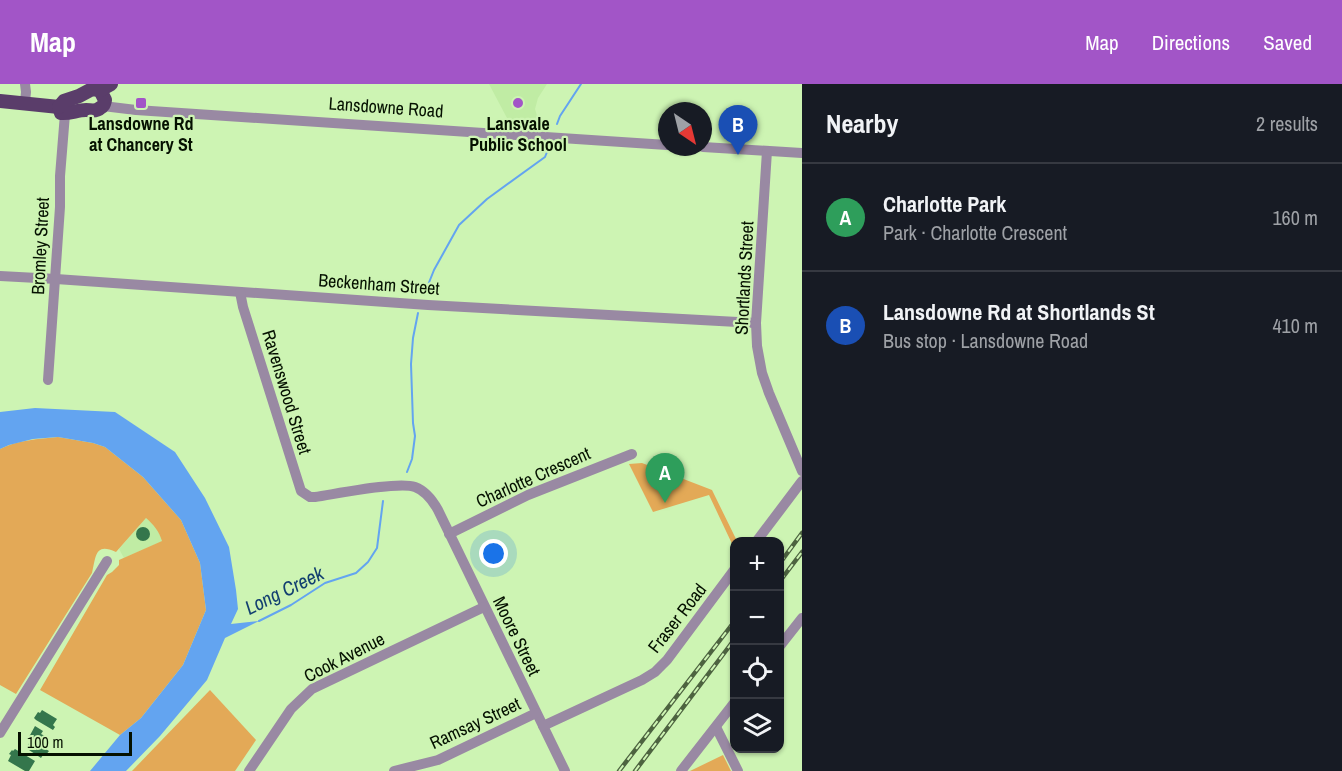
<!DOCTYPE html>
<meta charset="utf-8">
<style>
body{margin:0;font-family:"Archivo Narrow",sans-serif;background:#20242c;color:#f1f3f6}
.controls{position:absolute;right:18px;bottom:18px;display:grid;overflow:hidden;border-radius:12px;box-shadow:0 2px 4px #0004}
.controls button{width:54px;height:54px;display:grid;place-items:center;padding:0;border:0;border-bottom:2px solid #363941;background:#171b24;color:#f1f3f6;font:30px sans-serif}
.compass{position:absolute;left:658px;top:18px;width:54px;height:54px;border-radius:50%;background:#171b24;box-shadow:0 2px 4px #0004;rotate:145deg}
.scale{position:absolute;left:18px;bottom:15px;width:114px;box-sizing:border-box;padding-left:6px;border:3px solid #051100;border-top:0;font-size:16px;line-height:21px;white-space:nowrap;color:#051100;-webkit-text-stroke:4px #cdf4b3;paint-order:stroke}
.you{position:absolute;left:494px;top:470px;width:21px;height:21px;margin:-15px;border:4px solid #fff;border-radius:50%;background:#1a73e8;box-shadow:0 0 0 9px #1a73e833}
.badge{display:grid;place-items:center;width:39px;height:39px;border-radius:50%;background:#a255c7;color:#fff;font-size:20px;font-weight:700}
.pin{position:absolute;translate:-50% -50px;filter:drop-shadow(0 2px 3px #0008)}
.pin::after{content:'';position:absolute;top:32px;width:21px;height:18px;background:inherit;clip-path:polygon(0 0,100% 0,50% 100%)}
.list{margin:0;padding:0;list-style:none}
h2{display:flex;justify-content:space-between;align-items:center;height:78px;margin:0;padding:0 24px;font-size:26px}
h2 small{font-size:20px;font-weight:400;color:#9ea1a6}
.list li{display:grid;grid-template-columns:39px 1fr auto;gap:18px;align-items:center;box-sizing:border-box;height:108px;padding:0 24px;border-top:2px solid #363941}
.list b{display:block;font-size:22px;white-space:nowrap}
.list p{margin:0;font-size:20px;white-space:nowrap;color:#9ea1a6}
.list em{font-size:20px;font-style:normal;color:#9ea1a6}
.icon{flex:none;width:33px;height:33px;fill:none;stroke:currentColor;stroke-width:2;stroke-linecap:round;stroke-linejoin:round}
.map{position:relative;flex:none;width:802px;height:687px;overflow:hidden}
header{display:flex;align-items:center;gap:36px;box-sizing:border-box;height:84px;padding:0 30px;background:#a255c7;color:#fff}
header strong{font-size:28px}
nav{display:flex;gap:33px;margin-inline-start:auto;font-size:21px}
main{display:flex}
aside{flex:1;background:#171b24}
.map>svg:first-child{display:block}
.built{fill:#c0eca4}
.green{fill:#e3a957}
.water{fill:#63a4f0}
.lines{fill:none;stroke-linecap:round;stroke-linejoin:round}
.stream{stroke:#63a4f0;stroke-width:2}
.building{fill:#34764c}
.minor{stroke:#9989a3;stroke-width:10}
.major{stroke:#5a3d6a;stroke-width:14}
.rail-casing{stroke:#4d6340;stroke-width:4.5}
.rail{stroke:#cdf4b3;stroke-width:2;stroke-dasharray:7;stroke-linecap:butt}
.poi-dot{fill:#a255c7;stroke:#cdf4b3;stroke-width:2}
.labels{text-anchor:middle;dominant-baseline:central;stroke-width:4.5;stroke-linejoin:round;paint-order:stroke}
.street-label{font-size:18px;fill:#051100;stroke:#cdf4b3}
.poi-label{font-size:18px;font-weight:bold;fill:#051100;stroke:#cdf4b3}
.water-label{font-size:20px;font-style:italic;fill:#134070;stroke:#cdf4b3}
</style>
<header>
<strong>Map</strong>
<nav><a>Map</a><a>Directions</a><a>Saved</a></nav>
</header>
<main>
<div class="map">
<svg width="802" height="687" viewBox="0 0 802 687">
<rect width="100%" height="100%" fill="#cdf4b3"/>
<g class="built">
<polygon points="489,0 547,0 538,14 535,25 539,38 508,36"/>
<polygon points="146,434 155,441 163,457 124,474 119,465"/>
</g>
<g class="green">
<path d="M 58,353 L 93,359 L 105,363 L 143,393 L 181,436 L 200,479 L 206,526 L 183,581 L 141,634 L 120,651 L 40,606 L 107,491 L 112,488 L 119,481 L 119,476 L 162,457 C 159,447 154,441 146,434 L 116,468 C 95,458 96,472 92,489 L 16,610 L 0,601 L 0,365 C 18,356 38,355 58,353 Z"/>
<polygon points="642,379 712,406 737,457 734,458 734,464 709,411 653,428 629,380"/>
<polygon points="210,606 256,656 235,687 132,687"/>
<polygon points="723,671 731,687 690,687"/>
</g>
<polygon class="water" points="35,324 115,328 175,368 205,414 229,463 236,506 238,525 231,540 259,537 225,554 207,596 160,652 126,687 90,687 120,651 141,634 183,581 206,526 200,479 181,436 143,393 105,363 93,359 58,353 33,355 9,361 0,365 0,328"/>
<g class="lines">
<g class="stream">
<polyline points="557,40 560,32 581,0"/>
<polyline points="424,211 434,186 459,141 487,115 545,73 547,68"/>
<polyline points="407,388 412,375 415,352 413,339 411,280 413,254 418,229"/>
<polyline points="259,537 291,521 325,499 356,489 368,478 377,464 383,417"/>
</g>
</g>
<g class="building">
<circle cx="143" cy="450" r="7"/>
<polygon points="42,626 57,635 53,641 55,643 53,646 36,636 34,634 38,628 40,629"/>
<polygon points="35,642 43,647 41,650 45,652 40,659 29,653"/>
<polygon points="31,656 49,667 45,672 43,671 41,674 26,664"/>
<polygon points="15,665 35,677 29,687 25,687 8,677 11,671 9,670 12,666 13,667"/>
</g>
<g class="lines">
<g class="minor">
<polyline points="25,18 26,8 25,0"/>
<polyline points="103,22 136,26 667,61"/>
<polyline points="703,63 802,69"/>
<polyline points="767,67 756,239 757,262 762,289 769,309 802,387"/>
<polyline points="0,192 56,195 428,221 756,239"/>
<path d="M 240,208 L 243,223 L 301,407 L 310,413 L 315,413 C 336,410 398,397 415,403 C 426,407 433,417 438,426 L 565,687"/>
<polyline points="48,296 60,123 60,92 65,30"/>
<polyline points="449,450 528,411 632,370"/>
<polyline points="756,458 802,397"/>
<polyline points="780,562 802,534"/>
<polyline points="543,642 642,596 655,588 667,576 734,486"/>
<polyline points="716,643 738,687"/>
<polyline points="0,649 107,477"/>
<polyline points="249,687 291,625 312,605 484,523"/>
<polyline points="394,687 438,676 536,629"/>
<polyline points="681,687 734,619"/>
</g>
<g class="major">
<polyline points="0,17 59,23"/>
<path d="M 59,23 L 61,29 C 70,30 77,26 86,26 C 91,26 96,28 100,24 C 104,22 104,20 105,16 L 100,6"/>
<polyline points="59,23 64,17 79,12 92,5 100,6 111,0"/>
</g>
<defs>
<g id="rail">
<polyline points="780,479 802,449"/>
<polyline points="780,497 802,468"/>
<polyline points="619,687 734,538"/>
<polyline points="635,687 734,556"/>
</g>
</defs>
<use href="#rail" class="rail-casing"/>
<use href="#rail" class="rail"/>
</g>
<g class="poi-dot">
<rect x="135" y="13" width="12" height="12" rx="3"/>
<circle cx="518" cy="19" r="6"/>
</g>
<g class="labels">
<g class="street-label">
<text transform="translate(386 23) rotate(4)">Lansdowne Road</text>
<text transform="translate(40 162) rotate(-87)">Bromley Street</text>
<text transform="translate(744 194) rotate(-87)">Shortlands Street</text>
<text transform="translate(379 200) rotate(4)">Beckenham Street</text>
<text transform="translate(287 308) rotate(73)">Ravenswood Street</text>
<text transform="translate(533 393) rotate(-24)">Charlotte Crescent</text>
<text transform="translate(677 534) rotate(-52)">Fraser Road</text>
<text transform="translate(517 552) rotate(64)">Moore Street</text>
<text transform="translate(344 573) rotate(-27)">Cook Avenue</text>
<text transform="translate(475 639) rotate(-25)">Ramsay Street</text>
</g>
<g class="poi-label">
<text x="141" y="39">Lansdowne Rd<tspan x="141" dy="21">at Chancery St</tspan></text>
<text x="518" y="39">Lansvale<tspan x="518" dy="21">Public School</tspan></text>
</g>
<g class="water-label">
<text transform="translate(284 506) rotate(-26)">Long Creek</text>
</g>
</g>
</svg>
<div class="controls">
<button>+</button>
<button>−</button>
<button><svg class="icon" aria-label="locate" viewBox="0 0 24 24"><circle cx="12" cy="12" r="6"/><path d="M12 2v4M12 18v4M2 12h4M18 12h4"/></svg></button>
<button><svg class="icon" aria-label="layers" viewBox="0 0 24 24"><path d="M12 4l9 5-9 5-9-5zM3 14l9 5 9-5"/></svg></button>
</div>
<svg class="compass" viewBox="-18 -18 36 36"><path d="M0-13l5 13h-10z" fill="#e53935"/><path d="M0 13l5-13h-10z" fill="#9ea1a6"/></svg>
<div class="scale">100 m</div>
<div class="you"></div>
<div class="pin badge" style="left:665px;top:419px;background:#2e9e5b">A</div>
<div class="pin badge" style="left:738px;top:71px;background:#1a4fb4">B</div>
</div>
<aside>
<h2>Nearby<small>2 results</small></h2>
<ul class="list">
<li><span class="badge" style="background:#2e9e5b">A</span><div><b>Charlotte Park</b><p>Park · Charlotte Crescent</p></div><em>160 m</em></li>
<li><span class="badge" style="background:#1a4fb4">B</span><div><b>Lansdowne Rd at Shortlands St</b><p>Bus stop · Lansdowne Road</p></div><em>410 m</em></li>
</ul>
</aside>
</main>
